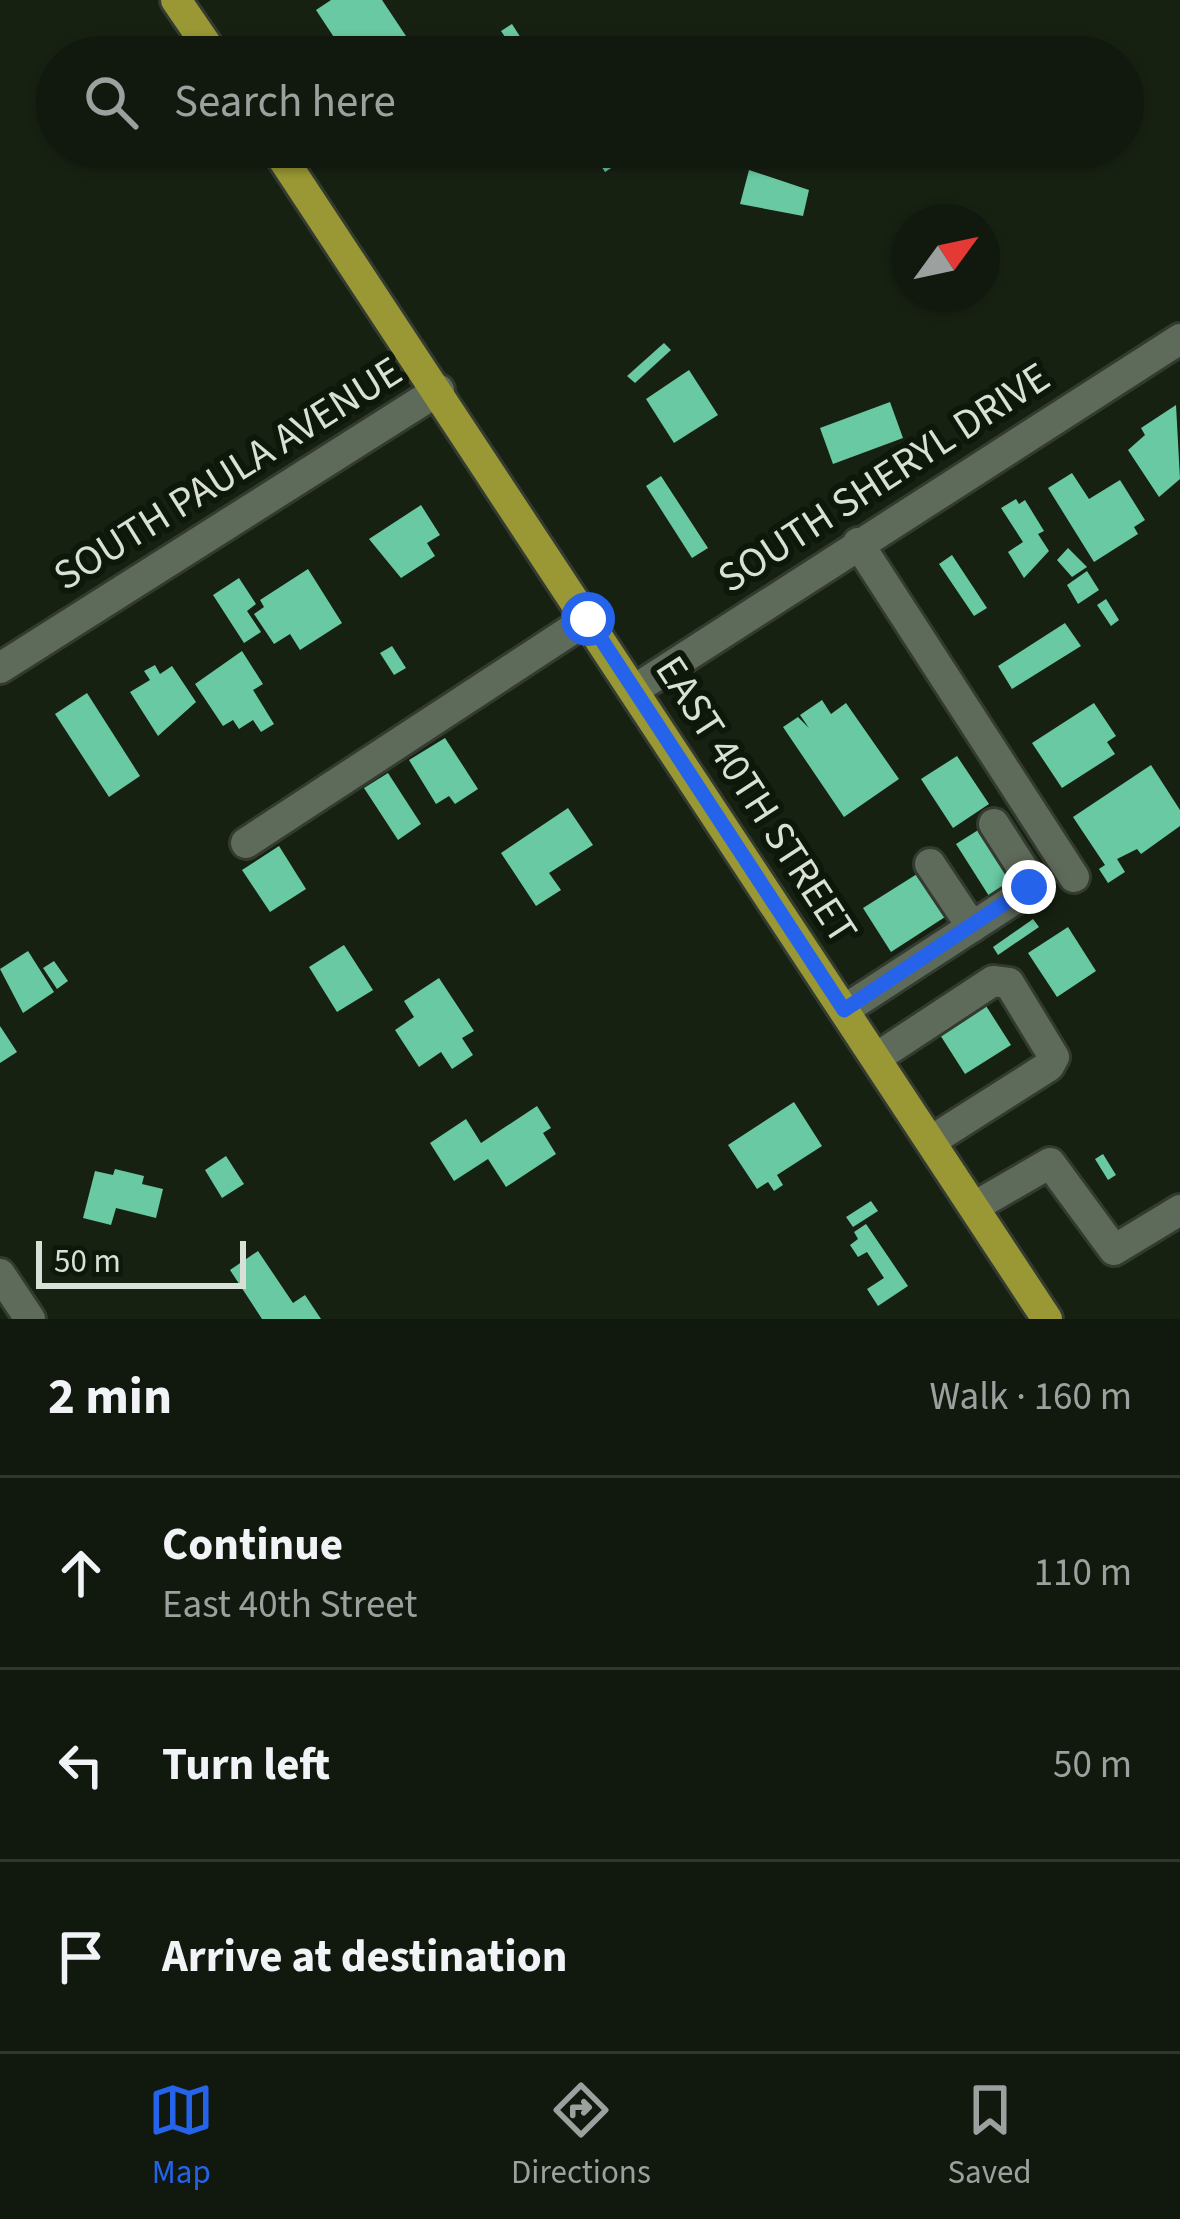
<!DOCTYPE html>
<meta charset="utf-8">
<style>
body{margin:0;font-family:"Source Sans 3",sans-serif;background:#1a2217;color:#f1f3f6}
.compass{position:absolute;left:892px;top:204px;width:108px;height:108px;border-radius:50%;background:#11190e;box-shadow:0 3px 9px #0004;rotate:57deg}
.scale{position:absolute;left:36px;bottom:30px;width:210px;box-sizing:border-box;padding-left:12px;border:6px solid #d9e0d6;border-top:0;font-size:33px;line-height:42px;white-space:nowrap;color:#d9e0d6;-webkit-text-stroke:9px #0e180a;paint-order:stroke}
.stop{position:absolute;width:36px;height:36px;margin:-27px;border:9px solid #2563eb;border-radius:50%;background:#fff}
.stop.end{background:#2563eb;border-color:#fff;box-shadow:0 3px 12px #0008}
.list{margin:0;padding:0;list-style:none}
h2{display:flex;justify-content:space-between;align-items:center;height:156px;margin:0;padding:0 48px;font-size:51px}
h2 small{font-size:39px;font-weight:400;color:#9ca09e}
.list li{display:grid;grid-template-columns:78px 1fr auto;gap:36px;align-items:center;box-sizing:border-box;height:192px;padding:0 48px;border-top:3px solid #30382e}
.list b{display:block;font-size:45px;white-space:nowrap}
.list p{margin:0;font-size:39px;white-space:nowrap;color:#9ca09e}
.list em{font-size:39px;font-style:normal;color:#9ca09e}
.icon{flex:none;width:66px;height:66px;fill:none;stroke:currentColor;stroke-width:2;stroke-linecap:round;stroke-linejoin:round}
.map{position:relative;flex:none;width:1180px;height:1319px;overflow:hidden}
.search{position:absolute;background:#11190e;box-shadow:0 3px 9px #0004;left:36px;right:36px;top:36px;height:132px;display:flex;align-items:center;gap:30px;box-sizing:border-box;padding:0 42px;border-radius:66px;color:#9ca09e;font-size:45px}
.sheet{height:732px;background:#11190e}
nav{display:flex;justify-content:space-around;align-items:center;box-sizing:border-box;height:168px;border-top:3px solid #30382e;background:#11190e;font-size:33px;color:#9ca09e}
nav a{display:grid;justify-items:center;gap:6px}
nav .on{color:#2563eb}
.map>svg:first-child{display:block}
.building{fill:#69c9a2}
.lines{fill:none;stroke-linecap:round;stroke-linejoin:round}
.minor-casing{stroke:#333a30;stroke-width:36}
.major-casing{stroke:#333a30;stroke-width:36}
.minor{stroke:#5f6b5a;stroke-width:30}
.major{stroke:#999834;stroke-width:30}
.route{stroke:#2563eb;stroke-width:15}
.labels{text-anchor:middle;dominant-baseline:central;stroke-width:12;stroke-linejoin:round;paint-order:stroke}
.street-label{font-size:42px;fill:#d9e0d6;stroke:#0e180a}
</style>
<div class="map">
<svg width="1180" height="1319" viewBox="0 0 1180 1319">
<rect width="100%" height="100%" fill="#172112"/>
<g class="building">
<polygon points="331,0 382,0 420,57 347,57 316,10"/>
<polygon points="512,24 526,46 516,53 501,31"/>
<polygon points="589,147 637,147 639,150 605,172"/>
<polygon points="749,170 809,190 803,216 740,204"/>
<polygon points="664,343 671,350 635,383 627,376"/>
<polygon points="689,370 718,415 674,443 646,399"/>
<polygon points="890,402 903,438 833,464 820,428"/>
<polygon points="1176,405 1180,479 1159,497 1128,450 1145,435 1141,428"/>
<polygon points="1072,473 1089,499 1120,480 1145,520 1134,527 1138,534 1094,562 1048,488"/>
<polygon points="661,476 708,548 692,558 646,486"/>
<polygon points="1016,499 1019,504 1025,500 1044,531 1038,534 1049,551 1024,578 1008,552 1023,542 1001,508"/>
<polygon points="421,505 440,535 427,543 435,556 401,578 369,539"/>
<polygon points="1068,548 1087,567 1072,577 1057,560"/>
<polygon points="952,555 987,608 974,616 939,564"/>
<polygon points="308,569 342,623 300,650 290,634 274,644 254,614 264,607 260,600"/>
<polygon points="1087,571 1099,590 1078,604 1067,585"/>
<polygon points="239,578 256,604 247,611 261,632 244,643 213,595"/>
<polygon points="1106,599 1119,620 1111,626 1097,605"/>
<polygon points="1065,623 1081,646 1012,689 998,666"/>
<polygon points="392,646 406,668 394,675 380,653"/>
<polygon points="242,651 263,684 253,690 274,724 261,732 253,720 239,729 233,720 223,726 195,684"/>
<polygon points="155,665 160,674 172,666 196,702 158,736 130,692 150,680 144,671"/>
<polygon points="87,693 140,776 109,797 55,714"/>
<polygon points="822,700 831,714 846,703 899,779 844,817 783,727 798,717 809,728 800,715"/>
<polygon points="1094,703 1116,736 1107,742 1115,754 1062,788 1032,743"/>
<polygon points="445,738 478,789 455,804 449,796 436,804 409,760"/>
<polygon points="957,756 989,804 953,828 921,779"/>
<polygon points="1151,765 1180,810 1180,826 1141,854 1137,849 1117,859 1125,872 1108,883 1099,869 1105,865 1073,817"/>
<polygon points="388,773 421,824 398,840 364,788"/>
<polygon points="568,808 593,845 549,873 561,890 536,906 501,853"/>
<polygon points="983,827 1016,879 989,896 956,844"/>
<polygon points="279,846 306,889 270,912 242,870"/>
<polygon points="917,874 945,917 891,952 863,908"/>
<polygon points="1033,919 1039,927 998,955 993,947"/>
<polygon points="1068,927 1096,971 1057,997 1028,953"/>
<polygon points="344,945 373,990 337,1012 309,967"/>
<polygon points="28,951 54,992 23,1013 0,969"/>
<polygon points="54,961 68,981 57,989 43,968"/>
<polygon points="439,978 474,1031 462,1038 473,1055 452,1069 441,1052 419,1067 395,1030 414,1017 404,1001"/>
<polygon points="981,998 1011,1045 965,1074 935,1027"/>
<polygon points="0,1026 17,1052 0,1063"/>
<polygon points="794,1102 822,1146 777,1175 783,1185 774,1191 768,1182 757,1189 728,1145"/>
<polygon points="537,1106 551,1128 543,1133 556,1154 506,1187 488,1159 454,1181 430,1143 466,1119 481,1143"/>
<polygon points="1103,1154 1116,1175 1108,1180 1095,1159"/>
<polygon points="226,1156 244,1184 222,1198 205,1170"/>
<polygon points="115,1169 144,1176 142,1184 163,1189 156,1218 116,1208 111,1225 83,1218 95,1171 113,1175"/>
<polygon points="871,1201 878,1211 853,1227 846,1217"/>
<polygon points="866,1224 908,1286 878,1306 867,1289 884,1278 867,1252 858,1257 850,1245 858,1239 854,1232"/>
<polygon points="258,1251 293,1303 305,1295 321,1319 262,1319 230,1270"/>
</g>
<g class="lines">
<defs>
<g id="minor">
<polyline points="858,543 1074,877"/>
<polyline points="0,668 439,390"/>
<polyline points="634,690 1180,339"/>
<polyline points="246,843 588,619"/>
<polyline points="930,864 972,927"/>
<polyline points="844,1010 1024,893 1028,877 994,824"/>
<polyline points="876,1058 993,981 1009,983 1054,1057 1049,1066 931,1141"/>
<polyline points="974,1207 1050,1163 1114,1250 1180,1210"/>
<polyline points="0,1274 30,1319"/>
</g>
<g id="major">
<polyline points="176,0 215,57"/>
<polyline points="275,147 1047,1319"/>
</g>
</defs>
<use href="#minor" class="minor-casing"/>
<use href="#major" class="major-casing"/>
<use href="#minor" class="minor"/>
<use href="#major" class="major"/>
</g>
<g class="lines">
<polyline class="route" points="588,619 844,1010 1029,887"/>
</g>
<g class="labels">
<g class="street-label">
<text transform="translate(228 474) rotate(-32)">SOUTH PAULA AVENUE</text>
<text transform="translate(884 478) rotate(-33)">SOUTH SHERYL DRIVE</text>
<text transform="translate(756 800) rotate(57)">EAST 40TH STREET</text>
</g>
</g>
</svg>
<svg class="compass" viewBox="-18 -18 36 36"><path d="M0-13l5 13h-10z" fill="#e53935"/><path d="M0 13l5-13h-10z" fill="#9ca09e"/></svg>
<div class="scale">50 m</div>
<div class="stop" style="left:588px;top:619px"></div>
<div class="stop end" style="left:1029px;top:887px"></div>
<div class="search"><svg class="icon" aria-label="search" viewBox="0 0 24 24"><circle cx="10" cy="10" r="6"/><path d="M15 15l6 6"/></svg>Search here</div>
</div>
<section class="sheet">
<h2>2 min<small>Walk · 160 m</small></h2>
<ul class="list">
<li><svg class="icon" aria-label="ahead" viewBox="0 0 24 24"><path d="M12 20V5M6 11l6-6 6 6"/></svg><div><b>Continue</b><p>East 40th Street</p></div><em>110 m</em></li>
<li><svg class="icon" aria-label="left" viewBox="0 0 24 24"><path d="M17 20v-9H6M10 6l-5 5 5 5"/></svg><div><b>Turn left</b></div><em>50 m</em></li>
<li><svg class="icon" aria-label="arrive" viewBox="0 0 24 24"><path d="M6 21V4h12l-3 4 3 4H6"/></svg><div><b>Arrive at destination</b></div></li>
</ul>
</section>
<nav>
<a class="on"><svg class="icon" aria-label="map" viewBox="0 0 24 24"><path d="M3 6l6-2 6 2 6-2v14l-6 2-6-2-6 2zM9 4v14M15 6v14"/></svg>Map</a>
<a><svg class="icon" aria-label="directions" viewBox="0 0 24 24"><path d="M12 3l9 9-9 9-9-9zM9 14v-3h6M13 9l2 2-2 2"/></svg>Directions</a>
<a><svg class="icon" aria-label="saved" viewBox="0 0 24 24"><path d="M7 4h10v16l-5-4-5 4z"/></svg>Saved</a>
</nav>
